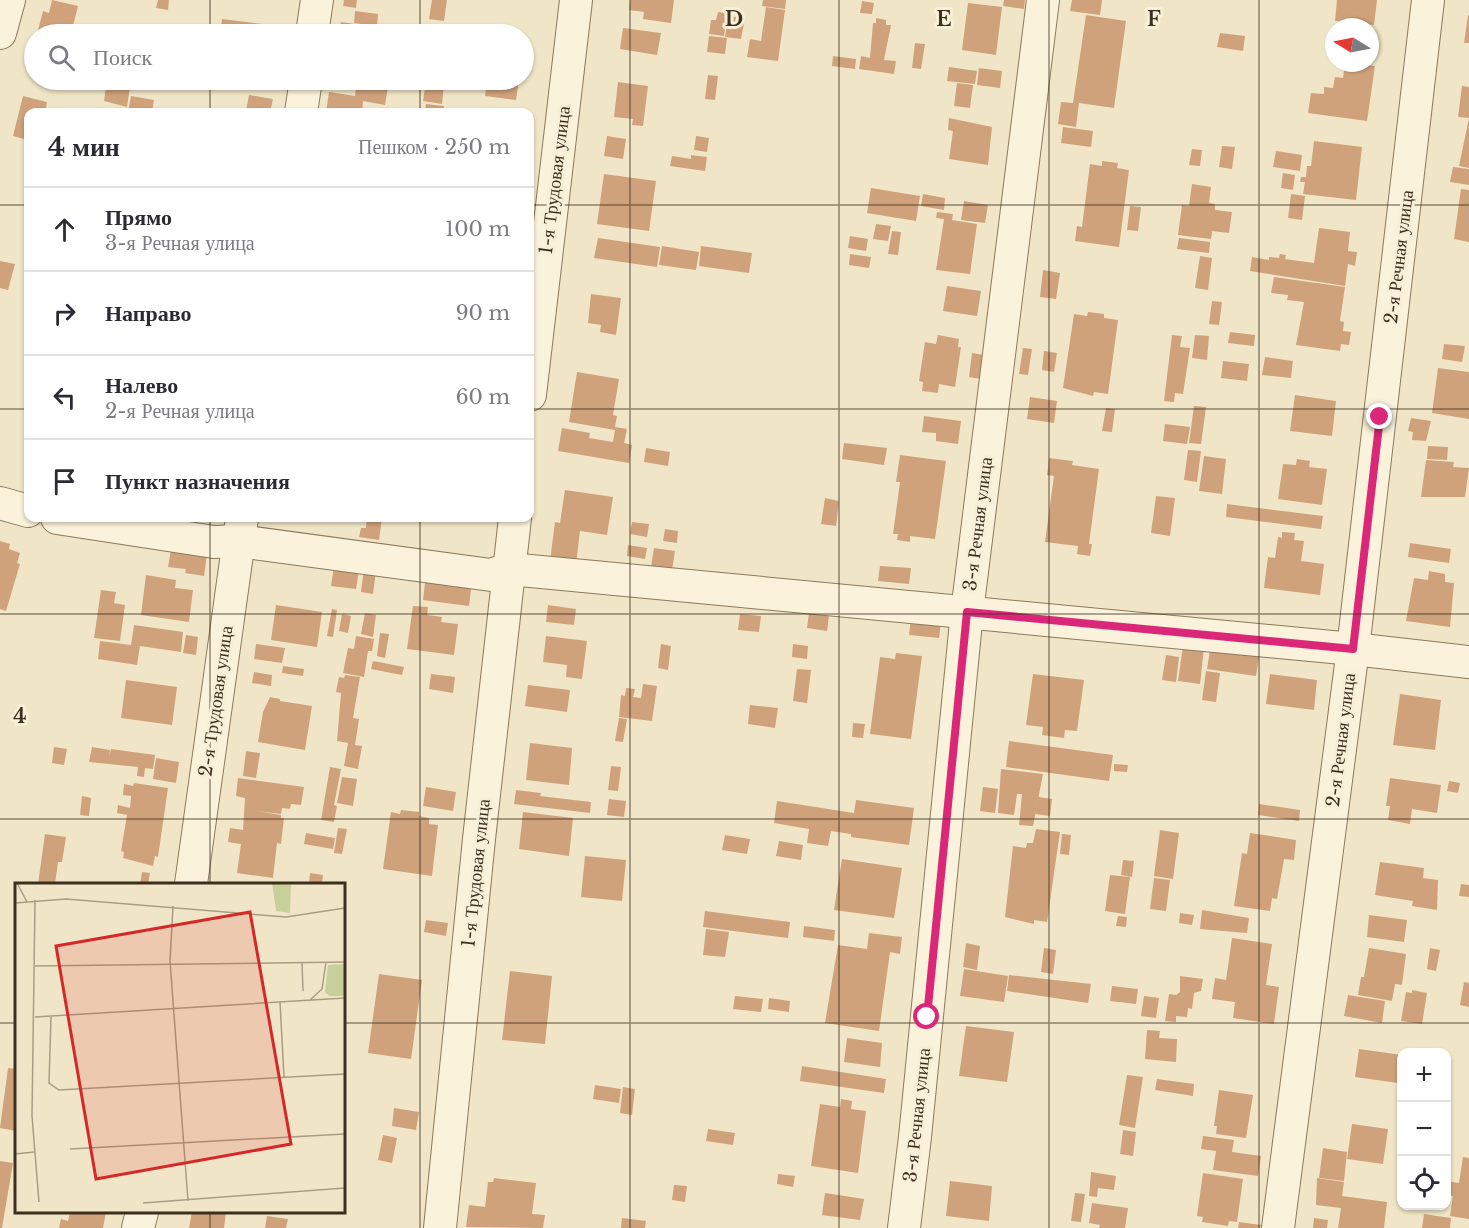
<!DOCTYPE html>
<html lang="ru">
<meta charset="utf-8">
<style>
body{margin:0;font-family:"Libre Baskerville",serif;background:#f7f7f7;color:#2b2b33}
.controls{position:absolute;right:18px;bottom:18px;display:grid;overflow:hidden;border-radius:12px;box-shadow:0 2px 4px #0004}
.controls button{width:54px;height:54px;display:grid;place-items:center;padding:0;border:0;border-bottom:2px solid #e1e1e2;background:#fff;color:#2b2b33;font:30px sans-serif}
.compass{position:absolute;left:1325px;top:18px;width:54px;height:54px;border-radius:50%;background:#fff;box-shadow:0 2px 4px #0004;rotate:280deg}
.stop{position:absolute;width:18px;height:18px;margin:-14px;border:4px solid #db2777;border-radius:50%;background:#fff}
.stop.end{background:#db2777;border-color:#fff;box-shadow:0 2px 6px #0008}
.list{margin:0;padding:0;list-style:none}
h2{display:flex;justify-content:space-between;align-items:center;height:78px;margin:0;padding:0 24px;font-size:26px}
h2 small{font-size:20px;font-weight:400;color:#7c7c81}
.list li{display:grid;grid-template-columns:39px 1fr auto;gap:18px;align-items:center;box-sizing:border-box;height:84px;padding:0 24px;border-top:2px solid #e1e1e2}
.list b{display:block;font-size:22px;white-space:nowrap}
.list p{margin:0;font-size:20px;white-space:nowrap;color:#7c7c81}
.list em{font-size:20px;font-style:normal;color:#7c7c81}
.icon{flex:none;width:33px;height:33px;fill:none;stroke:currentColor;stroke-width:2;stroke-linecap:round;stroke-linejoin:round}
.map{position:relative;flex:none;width:1469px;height:1228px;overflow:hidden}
.search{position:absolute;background:#fff;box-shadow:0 2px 4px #0004;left:24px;top:24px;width:510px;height:66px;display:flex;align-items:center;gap:15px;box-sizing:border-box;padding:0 21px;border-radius:33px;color:#7c7c81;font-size:22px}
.panel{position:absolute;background:#fff;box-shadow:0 2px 4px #0004;left:24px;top:108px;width:510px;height:414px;border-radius:12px}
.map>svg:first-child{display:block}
.building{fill:#d0a27b}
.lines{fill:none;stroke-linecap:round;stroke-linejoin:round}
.street-casing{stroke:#8d785b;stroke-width:34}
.street{stroke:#faf2db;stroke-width:32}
.route{stroke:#db2777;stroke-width:8}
.grid{fill:none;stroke:#3d2f1f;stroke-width:1.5;stroke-opacity:0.55}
.labels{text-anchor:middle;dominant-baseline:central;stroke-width:6;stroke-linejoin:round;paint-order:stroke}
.street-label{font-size:18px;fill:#3d2f1f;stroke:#f7efd7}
.inset-road{fill:none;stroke:#a89d84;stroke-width:1.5}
.view{fill:#d62828;fill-opacity:0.15;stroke:#d62828;stroke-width:3}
.inset-edge{fill:none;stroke:#3d2f1f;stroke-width:3}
.grid-label{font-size:20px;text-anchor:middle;font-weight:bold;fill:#3d2f1f;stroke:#f7efd7;stroke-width:6;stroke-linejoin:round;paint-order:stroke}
</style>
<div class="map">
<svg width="1469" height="1228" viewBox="0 0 1469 1228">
<rect width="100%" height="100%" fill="#f0e6c7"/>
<g class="building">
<polygon points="52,0 78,6 71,34 37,34 43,11 49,13"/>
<polygon points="158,0 169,0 168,10 156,8"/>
<polygon points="344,0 357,0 356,8 343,6"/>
<polygon points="432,0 447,0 444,21 429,19"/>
<polygon points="630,0 674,0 671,23 643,19 644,12 629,10"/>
<polygon points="763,0 786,0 785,9 762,6"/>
<polygon points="1004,0 1025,0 1024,9 1003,6"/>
<polygon points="1072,0 1102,0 1100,15 1070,11"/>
<polygon points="1337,0 1377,0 1374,25 1335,21"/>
<polygon points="862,1 874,3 872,14 860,13"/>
<polygon points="968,3 1002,7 996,55 962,50"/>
<polygon points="766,7 785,10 778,61 747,57 750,39 761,41"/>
<polygon points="355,11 378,14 377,26 354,23"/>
<polygon points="718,12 727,13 724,36 709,34 711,20 716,20"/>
<polygon points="1086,15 1126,21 1114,108 1079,103 1076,127 1058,124 1061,102 1073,103"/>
<polygon points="1468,15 1469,15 1469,43 1464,43"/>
<polygon points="728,16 745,18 741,39 725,37"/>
<polygon points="876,18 886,20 886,25 891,25 884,60 896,61 894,74 859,69 861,56 870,58 873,23 876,23"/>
<polygon points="222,19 270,25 269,34 220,34"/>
<polygon points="341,22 354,24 352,34 339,34"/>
<polygon points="623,28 661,33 657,55 620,49"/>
<polygon points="1220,33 1245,36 1243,51 1217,47"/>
<polygon points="709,36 727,38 725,54 707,52"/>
<polygon points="915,43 925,44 921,69 912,68"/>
<polygon points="833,56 856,59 855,69 832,66"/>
<polygon points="1345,63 1375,66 1367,121 1308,113 1311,93 1324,94 1324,87 1333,88 1335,77 1343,78"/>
<polygon points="949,67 977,71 975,84 947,81"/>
<polygon points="979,68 1002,71 1000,88 977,85"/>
<polygon points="708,75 718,76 715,100 705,99"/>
<polygon points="107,80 131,80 127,107 104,101"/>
<polygon points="357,80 389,80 385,105 363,101 362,112 326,112 329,92 355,96"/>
<polygon points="487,80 519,80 516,100 485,96"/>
<polygon points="426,81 444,84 442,104 423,101"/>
<polygon points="618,82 648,86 643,126 632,125 633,119 614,117"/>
<polygon points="957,83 973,85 970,108 954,106"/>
<polygon points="1462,86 1469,87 1469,168 1459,166 1469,118 1458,117"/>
<polygon points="249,95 273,99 270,112 246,111"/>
<polygon points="23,96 47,102 45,112 28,112 28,140 13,136"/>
<polygon points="131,96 154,100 152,112 128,112"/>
<polygon points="426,104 444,106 444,112 425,112"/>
<polygon points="949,118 992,127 988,165 949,159 953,131 948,130"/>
<polygon points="1063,127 1093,131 1091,147 1061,143"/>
<polygon points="607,136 626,139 623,159 604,156"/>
<polygon points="696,136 709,138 707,152 694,150"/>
<polygon points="1314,141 1362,147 1356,200 1303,194 1305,182 1300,182 1301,177 1306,177 1307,166 1311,166"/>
<polygon points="1222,146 1235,147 1232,169 1219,167"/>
<polygon points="1192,149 1202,150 1200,166 1189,165"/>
<polygon points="1276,151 1302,155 1300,171 1273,167"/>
<polygon points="691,155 707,157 705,171 670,166 672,156 691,159"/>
<polygon points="1102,161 1118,163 1117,168 1129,170 1119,247 1075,241 1077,226 1082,227 1090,164 1102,166"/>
<polygon points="1453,167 1469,169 1469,185 1450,182"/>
<polygon points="1283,173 1295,175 1293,190 1281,188"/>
<polygon points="604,174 656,181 649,231 597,224"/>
<polygon points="1192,184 1211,187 1209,203 1215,204 1215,210 1232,212 1229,233 1212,231 1211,239 1178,235 1182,205 1189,206"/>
<polygon points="871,188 920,196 916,221 867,213"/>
<polygon points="1461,189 1469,190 1469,242 1454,239"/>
<polygon points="923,194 945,198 944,210 921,206"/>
<polygon points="1291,194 1305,196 1302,220 1288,218"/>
<polygon points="964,201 988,205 985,223 961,220"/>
<polygon points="1130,206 1141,207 1138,231 1127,230"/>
<polygon points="937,212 953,214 952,220 977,224 970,274 936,270 944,219 936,218"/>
<polygon points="876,224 891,226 888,241 873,239"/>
<polygon points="1319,228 1350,232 1348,251 1357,252 1355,266 1348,264 1345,286 1250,271 1252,257 1269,260 1269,257 1279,258 1280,254 1286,255 1285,259 1314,263"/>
<polygon points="892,231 901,232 898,255 888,254"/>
<polygon points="850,236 868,239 866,251 848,248"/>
<polygon points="598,238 660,247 657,267 594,258"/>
<polygon points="1179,238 1210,242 1209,253 1177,249"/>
<polygon points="662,246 699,252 696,270 659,265"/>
<polygon points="701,246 752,253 749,273 699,266"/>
<polygon points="850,254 871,257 869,268 849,265"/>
<polygon points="1200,256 1212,258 1208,290 1195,288"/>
<polygon points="0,261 15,264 8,290 0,288"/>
<polygon points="1043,270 1060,273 1056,299 1040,297"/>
<polygon points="1274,277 1345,287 1340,321 1344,322 1343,331 1351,332 1349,345 1341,344 1340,351 1296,345 1304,302 1287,300 1288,295 1271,293"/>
<polygon points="947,286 981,291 977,316 943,311"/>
<polygon points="591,294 621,298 616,335 600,332 601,325 588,323"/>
<polygon points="1212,301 1222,302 1219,325 1209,324"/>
<polygon points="1088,312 1104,314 1104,318 1118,320 1108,394 1094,392 1093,396 1063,388 1074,314 1087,316"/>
<polygon points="1230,332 1255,335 1254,346 1228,343"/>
<polygon points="938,335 959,339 958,347 961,347 955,387 939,384 938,393 922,391 923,382 919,381 925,342 936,344"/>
<polygon points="1172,335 1182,336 1180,347 1190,348 1183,394 1175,393 1174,402 1164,401"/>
<polygon points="1195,335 1209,336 1207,360 1192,358"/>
<polygon points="1444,344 1465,346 1462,362 1442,359"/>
<polygon points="1023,348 1032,349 1028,375 1019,374"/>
<polygon points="1044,351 1057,353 1054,372 1042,370"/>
<polygon points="972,353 984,355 980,379 969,377"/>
<polygon points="1265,357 1293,361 1291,378 1262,375"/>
<polygon points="1223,361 1249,364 1247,381 1221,378"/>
<polygon points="1438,368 1469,372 1469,419 1432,413"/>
<polygon points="577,372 619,379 613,415 617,416 615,427 627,429 624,443 632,445 629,463 558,451 562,428 590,433 589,438 613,442 615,430 569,422"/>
<polygon points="1295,395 1336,401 1332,436 1290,431"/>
<polygon points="1030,397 1057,401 1054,423 1027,419"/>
<polygon points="1194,406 1206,407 1201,444 1189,443"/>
<polygon points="1106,408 1115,409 1112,432 1102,431"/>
<polygon points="924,416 961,421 958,444 936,441 936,433 922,432"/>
<polygon points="1411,418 1431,421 1426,441 1412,440 1413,432 1408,431"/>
<polygon points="1165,424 1190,427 1187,444 1163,441"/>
<polygon points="844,443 887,448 884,465 842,459"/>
<polygon points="1428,446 1448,447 1447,460 1427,459"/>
<polygon points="646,448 670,452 668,466 644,462"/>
<polygon points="1188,450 1201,451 1197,482 1184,480"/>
<polygon points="900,455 946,461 935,539 910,536 910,542 897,540 898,534 893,534 900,482 896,482"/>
<polygon points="1204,456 1226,459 1222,494 1199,491"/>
<polygon points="1049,458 1073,461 1072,465 1099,469 1089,544 1092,544 1090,556 1077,554 1078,546 1045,542 1054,476 1047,475"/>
<polygon points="1297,459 1310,461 1309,467 1327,469 1322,505 1278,499 1283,464 1296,465"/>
<polygon points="1426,460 1454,462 1453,467 1469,468 1465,497 1421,497"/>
<polygon points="565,490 613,497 607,535 580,531 576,564 550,561 555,522 560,523"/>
<polygon points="1156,496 1175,498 1170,536 1151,533"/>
<polygon points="825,498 839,501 836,526 821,524"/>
<polygon points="1227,504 1323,516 1321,529 1226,517"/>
<polygon points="367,518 382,518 379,540 359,537 361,528 366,528"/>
<polygon points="632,522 649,524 647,537 630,534"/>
<polygon points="665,529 678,531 677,543 663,541"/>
<polygon points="1282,532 1295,533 1294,540 1304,541 1301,561 1324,564 1320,595 1264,588 1268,557 1275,558 1278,537 1282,538"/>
<polygon points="0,541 10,544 9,549 20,553 17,563 20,564 6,611 0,609"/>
<polygon points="1410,543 1451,549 1449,563 1408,557"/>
<polygon points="628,545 647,548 645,559 627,556"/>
<polygon points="654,548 675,551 672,570 651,567"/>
<polygon points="171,549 207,554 204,576 185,573 186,569 168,567"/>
<polygon points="334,566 359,570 356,589 331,586"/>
<polygon points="880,566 911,568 909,584 878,581"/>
<polygon points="364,569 376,571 373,594 361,592"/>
<polygon points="1429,571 1445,574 1445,582 1454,583 1450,627 1406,621 1414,578 1428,580"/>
<polygon points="146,575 176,580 175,588 193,590 189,622 141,615"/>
<polygon points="426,575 472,581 469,606 423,600"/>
<polygon points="101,590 116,592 114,603 125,605 120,641 94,638"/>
<polygon points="276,605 322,612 317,647 271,640"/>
<polygon points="548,605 576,609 574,625 546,622"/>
<polygon points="413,606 428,607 427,615 442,617 441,622 458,624 454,655 407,649"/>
<polygon points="332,609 337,610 333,637 327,636"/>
<polygon points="365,613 376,615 373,637 361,634"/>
<polygon points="809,613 829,615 827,631 807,628"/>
<polygon points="342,614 351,616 348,633 339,631"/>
<polygon points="740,614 761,616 759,632 738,630"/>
<polygon points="911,618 941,622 939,638 909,635"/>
<polygon points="134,625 183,632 181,652 140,646 137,665 98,659 100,641 131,645"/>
<polygon points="380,633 389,634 385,658 377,656"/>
<polygon points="186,635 198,637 196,655 183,653"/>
<polygon points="356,636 374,639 372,651 368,651 364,677 343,673 348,648 354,649"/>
<polygon points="546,636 587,641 582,679 566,677 567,665 543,662"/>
<polygon points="256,644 285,648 282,663 254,659"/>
<polygon points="661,644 671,646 668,670 658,668"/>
<polygon points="793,644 808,646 807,659 792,657"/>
<polygon points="1183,646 1204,648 1200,684 1178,681"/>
<polygon points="1210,650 1259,656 1256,676 1207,669"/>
<polygon points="896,653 922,656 911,739 870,734 880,657 895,659"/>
<polygon points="1166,655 1179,657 1176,682 1162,680"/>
<polygon points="373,661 404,667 402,675 371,669"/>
<polygon points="283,666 304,669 303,676 282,673"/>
<polygon points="797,669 811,670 807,703 793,701"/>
<polygon points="1206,671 1220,673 1216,702 1202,700"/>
<polygon points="254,672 272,675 271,686 252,683"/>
<polygon points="431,674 455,677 453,693 429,689"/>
<polygon points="1033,674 1084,680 1077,731 1065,730 1064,738 1042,735 1043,727 1026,725"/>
<polygon points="1270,674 1317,680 1314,710 1266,704"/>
<polygon points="345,675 360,677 353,718 359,719 355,745 362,746 358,769 344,766 348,743 337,741 341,693 336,692 339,677 344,678"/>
<polygon points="126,680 177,687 172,725 121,718"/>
<polygon points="643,684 657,686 652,721 619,717 621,695 625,696 626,688 635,689 633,697 641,698"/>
<polygon points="528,685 570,690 567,712 525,706"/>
<polygon points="1400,694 1441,700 1435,750 1393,745"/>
<polygon points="270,697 280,699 280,701 312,706 305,750 258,742 263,712"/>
<polygon points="750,705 778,708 775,728 748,724"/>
<polygon points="619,718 627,719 623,742 615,741"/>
<polygon points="853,723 865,724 863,738 852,737"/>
<polygon points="1009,741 1113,755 1109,781 1006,767"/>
<polygon points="530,743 572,748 569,785 526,780"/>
<polygon points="54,747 67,749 64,765 52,763"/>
<polygon points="92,747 110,750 109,757 111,749 155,755 153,769 145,768 144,777 137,776 138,767 89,762"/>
<polygon points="246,751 260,753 256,778 243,776"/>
<polygon points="156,758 179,762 176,783 153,779"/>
<polygon points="1114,764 1128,765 1127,772 1114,771"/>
<polygon points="611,766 621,767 618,791 608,790"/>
<polygon points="330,767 341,769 334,805 337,806 334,822 321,820"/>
<polygon points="1001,769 1043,774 1033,826 1019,825 1022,794 1017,794 1014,815 998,813"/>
<polygon points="342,777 357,779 353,806 337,803"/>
<polygon points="238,778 304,787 301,805 291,804 290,809 282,808 281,814 257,811 281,815 281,818 284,818 281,844 277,843 273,878 237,873 241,844 228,842 230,828 243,830 245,798 236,796"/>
<polygon points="1390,778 1441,785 1437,813 1412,809 1410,824 1388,820 1390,806 1386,806"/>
<polygon points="1449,781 1460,783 1458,793 1447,791"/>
<polygon points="134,783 168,788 158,857 155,856 153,866 123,858 124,852 121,851 127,815 117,813 118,805 130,808 131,796 123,795 124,784 133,786"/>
<polygon points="426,787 456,792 453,811 423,806"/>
<polygon points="983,787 998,789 995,813 980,811"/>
<polygon points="516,790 541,793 540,796 591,802 590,813 514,804"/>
<polygon points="82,796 91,798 89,816 80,815"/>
<polygon points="1038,797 1052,799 1050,816 1035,814"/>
<polygon points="609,799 626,801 624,817 607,815"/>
<polygon points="856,800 914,808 909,845 851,837 851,834 831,831 828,846 807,843 809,829 774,823 777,801 854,813"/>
<polygon points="1259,804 1300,810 1299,821 1258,815"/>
<polygon points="401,810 419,812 419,816 429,818 429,824 438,825 432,876 383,869 391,812 400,814"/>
<polygon points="523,812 573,818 569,856 519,849"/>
<polygon points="338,828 347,829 342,854 334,853"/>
<polygon points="1036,829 1060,832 1047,922 1034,920 1034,924 1005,917 1013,846 1026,848 1027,843 1033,843"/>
<polygon points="1160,830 1179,833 1173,879 1154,876"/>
<polygon points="306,833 335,838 333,849 304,844"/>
<polygon points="1250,833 1296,840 1294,860 1284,859 1277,899 1272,898 1270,911 1234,906 1242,853 1247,854"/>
<polygon points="45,834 66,837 62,862 58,862 55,884 38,884"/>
<polygon points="1062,834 1071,835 1069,855 1060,854"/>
<polygon points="725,835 750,839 747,854 722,850"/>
<polygon points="779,841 803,845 801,860 776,856"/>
<polygon points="585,856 626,860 622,901 581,897"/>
<polygon points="842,859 902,868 894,918 834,910"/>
<polygon points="1123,860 1134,861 1132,877 1121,875"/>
<polygon points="1380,862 1424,868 1423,878 1438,880 1437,910 1412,906 1413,901 1375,895"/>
<polygon points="142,872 150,873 148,884 140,884"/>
<polygon points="310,873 323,875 322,884 309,884"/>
<polygon points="1110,875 1130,877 1125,914 1105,911"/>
<polygon points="1154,878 1170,880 1166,911 1150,909"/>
<polygon points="1461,884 1469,885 1469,897 1459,896"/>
<polygon points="1202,910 1249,918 1247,933 1200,929"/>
<polygon points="705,911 790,922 788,938 703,927"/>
<polygon points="1180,913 1194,915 1192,925 1179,923"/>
<polygon points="1369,915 1407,920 1404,942 1367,937"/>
<polygon points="1118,916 1127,917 1126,927 1116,926"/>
<polygon points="426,920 448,923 446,936 424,932"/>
<polygon points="804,926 835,930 834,941 803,937"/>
<polygon points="706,929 729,932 725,957 703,955"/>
<polygon points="869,933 902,937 900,954 890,952 879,1031 825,1023 838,945 867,949"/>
<polygon points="1232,938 1272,944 1266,985 1279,987 1274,1024 1233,1018 1235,1002 1212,999 1215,978 1226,980"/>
<polygon points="966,943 980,946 977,970 963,967"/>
<polygon points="1044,948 1056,950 1053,974 1041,972"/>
<polygon points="1369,948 1406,954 1402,985 1395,984 1392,1001 1358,995 1361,977 1364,977"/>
<polygon points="1430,948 1440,950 1436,971 1427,969"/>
<polygon points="964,969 1008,976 1004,1002 960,996"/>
<polygon points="510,971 552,976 545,1044 502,1040"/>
<polygon points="379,974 422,980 411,1059 368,1053"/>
<polygon points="1009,975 1091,984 1088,1003 1007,991"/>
<polygon points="1180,976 1203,979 1201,991 1194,993 1192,1009 1188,1008 1187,1017 1176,1016 1176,1022 1165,1021 1169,994 1176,995 1180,992"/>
<polygon points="1464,982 1469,983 1469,1007 1460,1005"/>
<polygon points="1112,986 1138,989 1136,1004 1110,1001"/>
<polygon points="1412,990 1427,993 1422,1024 1401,1021 1406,992 1412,993"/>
<polygon points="1348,995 1385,1001 1382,1023 1344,1016"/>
<polygon points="735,996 763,999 761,1012 733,1009"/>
<polygon points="1144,996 1159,998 1156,1018 1141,1016"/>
<polygon points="769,998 790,1001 789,1012 768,1009"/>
<polygon points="966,1026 1014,1032 1007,1082 959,1076"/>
<polygon points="1147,1030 1160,1031 1159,1038 1177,1039 1176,1062 1145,1059"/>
<polygon points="847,1038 882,1043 880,1067 844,1062"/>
<polygon points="1359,1049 1402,1055 1398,1083 1355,1077"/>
<polygon points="802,1066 886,1079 884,1093 800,1081"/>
<polygon points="8,1068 16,1069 16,1131 0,1128"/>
<polygon points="1127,1075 1143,1077 1135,1128 1119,1125"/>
<polygon points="1157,1079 1194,1084 1193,1096 1155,1090"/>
<polygon points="595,1085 621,1089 619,1103 593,1099"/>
<polygon points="623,1087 635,1089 632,1115 620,1113"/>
<polygon points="1219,1090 1253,1095 1246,1138 1216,1134 1217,1126 1214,1126"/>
<polygon points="841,1099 852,1101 851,1109 866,1111 858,1173 811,1166 820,1104 840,1107"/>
<polygon points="394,1108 419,1112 416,1130 392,1126"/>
<polygon points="1352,1124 1388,1129 1383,1164 1347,1159"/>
<polygon points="708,1129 735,1133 733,1145 706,1141"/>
<polygon points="1123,1130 1136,1132 1133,1156 1120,1154"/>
<polygon points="383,1135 397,1138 392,1163 378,1160"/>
<polygon points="1203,1136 1234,1140 1232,1152 1261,1156 1258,1176 1213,1170 1216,1151 1201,1149"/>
<polygon points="1323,1148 1347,1152 1344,1181 1319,1178"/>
<polygon points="1463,1157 1469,1158 1469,1219 1450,1216 1453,1196 1446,1195 1446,1181 1459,1183"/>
<polygon points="0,1161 13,1163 2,1228 0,1228"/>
<polygon points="1091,1172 1116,1176 1114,1190 1098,1188 1097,1197 1089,1196"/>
<polygon points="1203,1173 1243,1179 1237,1222 1229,1221 1228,1226 1202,1222 1203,1217 1197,1216"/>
<polygon points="778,1174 795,1176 793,1187 777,1184"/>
<polygon points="494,1178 536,1183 532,1214 545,1215 543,1228 466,1227 469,1205 485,1207 488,1182 493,1182"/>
<polygon points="1317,1178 1344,1182 1342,1196 1387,1202 1384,1228 1338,1228 1341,1208 1316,1205"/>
<polygon points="950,1181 992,1186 989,1221 946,1216"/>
<polygon points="674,1185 687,1186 685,1202 672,1200"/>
<polygon points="825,1193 864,1199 860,1220 822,1215"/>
<polygon points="1075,1193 1085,1194 1081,1222 1071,1221"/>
<polygon points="1092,1203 1128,1208 1125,1228 1099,1228 1100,1225 1089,1223"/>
<polygon points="70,1212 106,1212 103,1228 59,1228 61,1219 68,1221"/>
<polygon points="192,1212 226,1212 224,1228 189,1228"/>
<polygon points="1424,1214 1451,1218 1450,1228 1422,1228"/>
<polygon points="267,1216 288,1219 286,1228 265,1228"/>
<polygon points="622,1218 646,1221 645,1228 621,1228"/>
<polygon points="1314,1218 1328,1220 1327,1228 1313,1228"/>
<polygon points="1239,1222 1261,1225 1260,1228 1238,1228"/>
</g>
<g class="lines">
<defs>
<g id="street">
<polyline points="0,33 9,0"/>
<polyline points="312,34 317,0"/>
<polyline points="301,112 306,80"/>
<polyline points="530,395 576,0"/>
<polyline points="0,503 28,511"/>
<polyline points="57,518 214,542 239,541 491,575 509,569 1353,649 1469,662"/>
<polyline points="191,884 242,518"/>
<polyline points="138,1228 142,1212"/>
<polyline points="440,1228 479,839 515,518"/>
<polyline points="904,1228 915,1137 967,612 1043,0"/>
<polyline points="1278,1228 1353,649 1428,0"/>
</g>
</defs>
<use href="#street" class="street-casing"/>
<use href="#street" class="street"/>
</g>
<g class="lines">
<polyline class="route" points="927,1017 967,612 1353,649 1380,417"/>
</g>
<path class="grid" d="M 210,0 L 210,34M 420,0 L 420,34M 630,0 L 630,1228M 839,0 L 839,1228M 1049,0 L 1049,1228M 1259,0 L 1259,1228M 210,80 L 210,112M 420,80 L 420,112M 0,205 L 28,205M 530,205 L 1469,205M 0,409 L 28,409M 530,409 L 1469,409M 210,518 L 210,884M 420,518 L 420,1228M 0,614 L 1469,614M 0,819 L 1469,819M 0,1023 L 16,1023M 344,1023 L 1469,1023M 210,1212 L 210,1228"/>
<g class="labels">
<g class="street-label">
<text transform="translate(555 180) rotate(-83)">1-я Трудовая улица</text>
<text transform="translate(1399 257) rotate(-83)">2-я Речная улица</text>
<text transform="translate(978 524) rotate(-83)">3-я Речная улица</text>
<text transform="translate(216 701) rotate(-82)">2-я Трудовая улица</text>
<text transform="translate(1341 740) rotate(-83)">2-я Речная улица</text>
<text transform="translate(476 873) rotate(-84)">1-я Трудовая улица</text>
<text transform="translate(917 1115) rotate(-84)">3-я Речная улица</text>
</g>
</g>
<g transform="translate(15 883)">
<rect width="330" height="330" fill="#f0e6c7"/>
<path d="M 257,0 L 276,0 L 275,30 L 261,28 ZM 330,81 L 330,113 L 314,113 L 310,109 L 313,82 Z" fill="#c7d09a"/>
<path class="inset-road" d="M 2,0 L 12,19M 20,17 L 17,233 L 24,319M 0,20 L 51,16 L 271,34 L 330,25M 158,23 L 155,78 L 173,318M 287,79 L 288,108M 20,83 L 330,79M 294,118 L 307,106 L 311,79M 265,119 L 269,194M 20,134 L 330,115M 36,134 L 34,200 L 44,207 L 330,191M 55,266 L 330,251M 0,271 L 19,269M 128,320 L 330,305"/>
<path class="view" d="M 235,29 L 276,261 L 81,296 L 41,63 Z"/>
<rect width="330" height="330" class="inset-edge"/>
</g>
<g class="grid-label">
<text x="734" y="26">D</text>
<text x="944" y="26">E</text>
<text x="1154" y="26">F</text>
<text x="20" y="723">4</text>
</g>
</svg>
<div class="controls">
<button>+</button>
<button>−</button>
<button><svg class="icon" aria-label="locate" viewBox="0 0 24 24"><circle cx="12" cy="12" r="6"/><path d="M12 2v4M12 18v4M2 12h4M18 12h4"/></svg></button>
</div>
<svg class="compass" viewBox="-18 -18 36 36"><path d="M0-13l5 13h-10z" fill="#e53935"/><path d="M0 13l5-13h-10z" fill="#7c7c81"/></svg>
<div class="stop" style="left:927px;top:1017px"></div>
<div class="stop end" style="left:1380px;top:417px"></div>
<div class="search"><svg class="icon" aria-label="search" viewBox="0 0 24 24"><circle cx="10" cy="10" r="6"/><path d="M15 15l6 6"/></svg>Поиск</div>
<section class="panel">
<h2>4 мин<small>Пешком · 250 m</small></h2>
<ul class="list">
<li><svg class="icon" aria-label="ahead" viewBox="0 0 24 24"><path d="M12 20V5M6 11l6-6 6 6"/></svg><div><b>Прямо</b><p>3-я Речная улица</p></div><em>100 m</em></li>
<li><svg class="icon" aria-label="right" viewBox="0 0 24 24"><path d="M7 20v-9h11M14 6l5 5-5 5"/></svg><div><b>Направо</b></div><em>90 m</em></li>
<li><svg class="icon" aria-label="left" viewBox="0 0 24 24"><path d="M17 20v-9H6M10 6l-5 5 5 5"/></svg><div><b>Налево</b><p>2-я Речная улица</p></div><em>60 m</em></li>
<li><svg class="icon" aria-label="arrive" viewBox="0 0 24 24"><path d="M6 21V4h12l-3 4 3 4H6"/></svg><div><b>Пункт назначения</b></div></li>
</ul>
</section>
</div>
